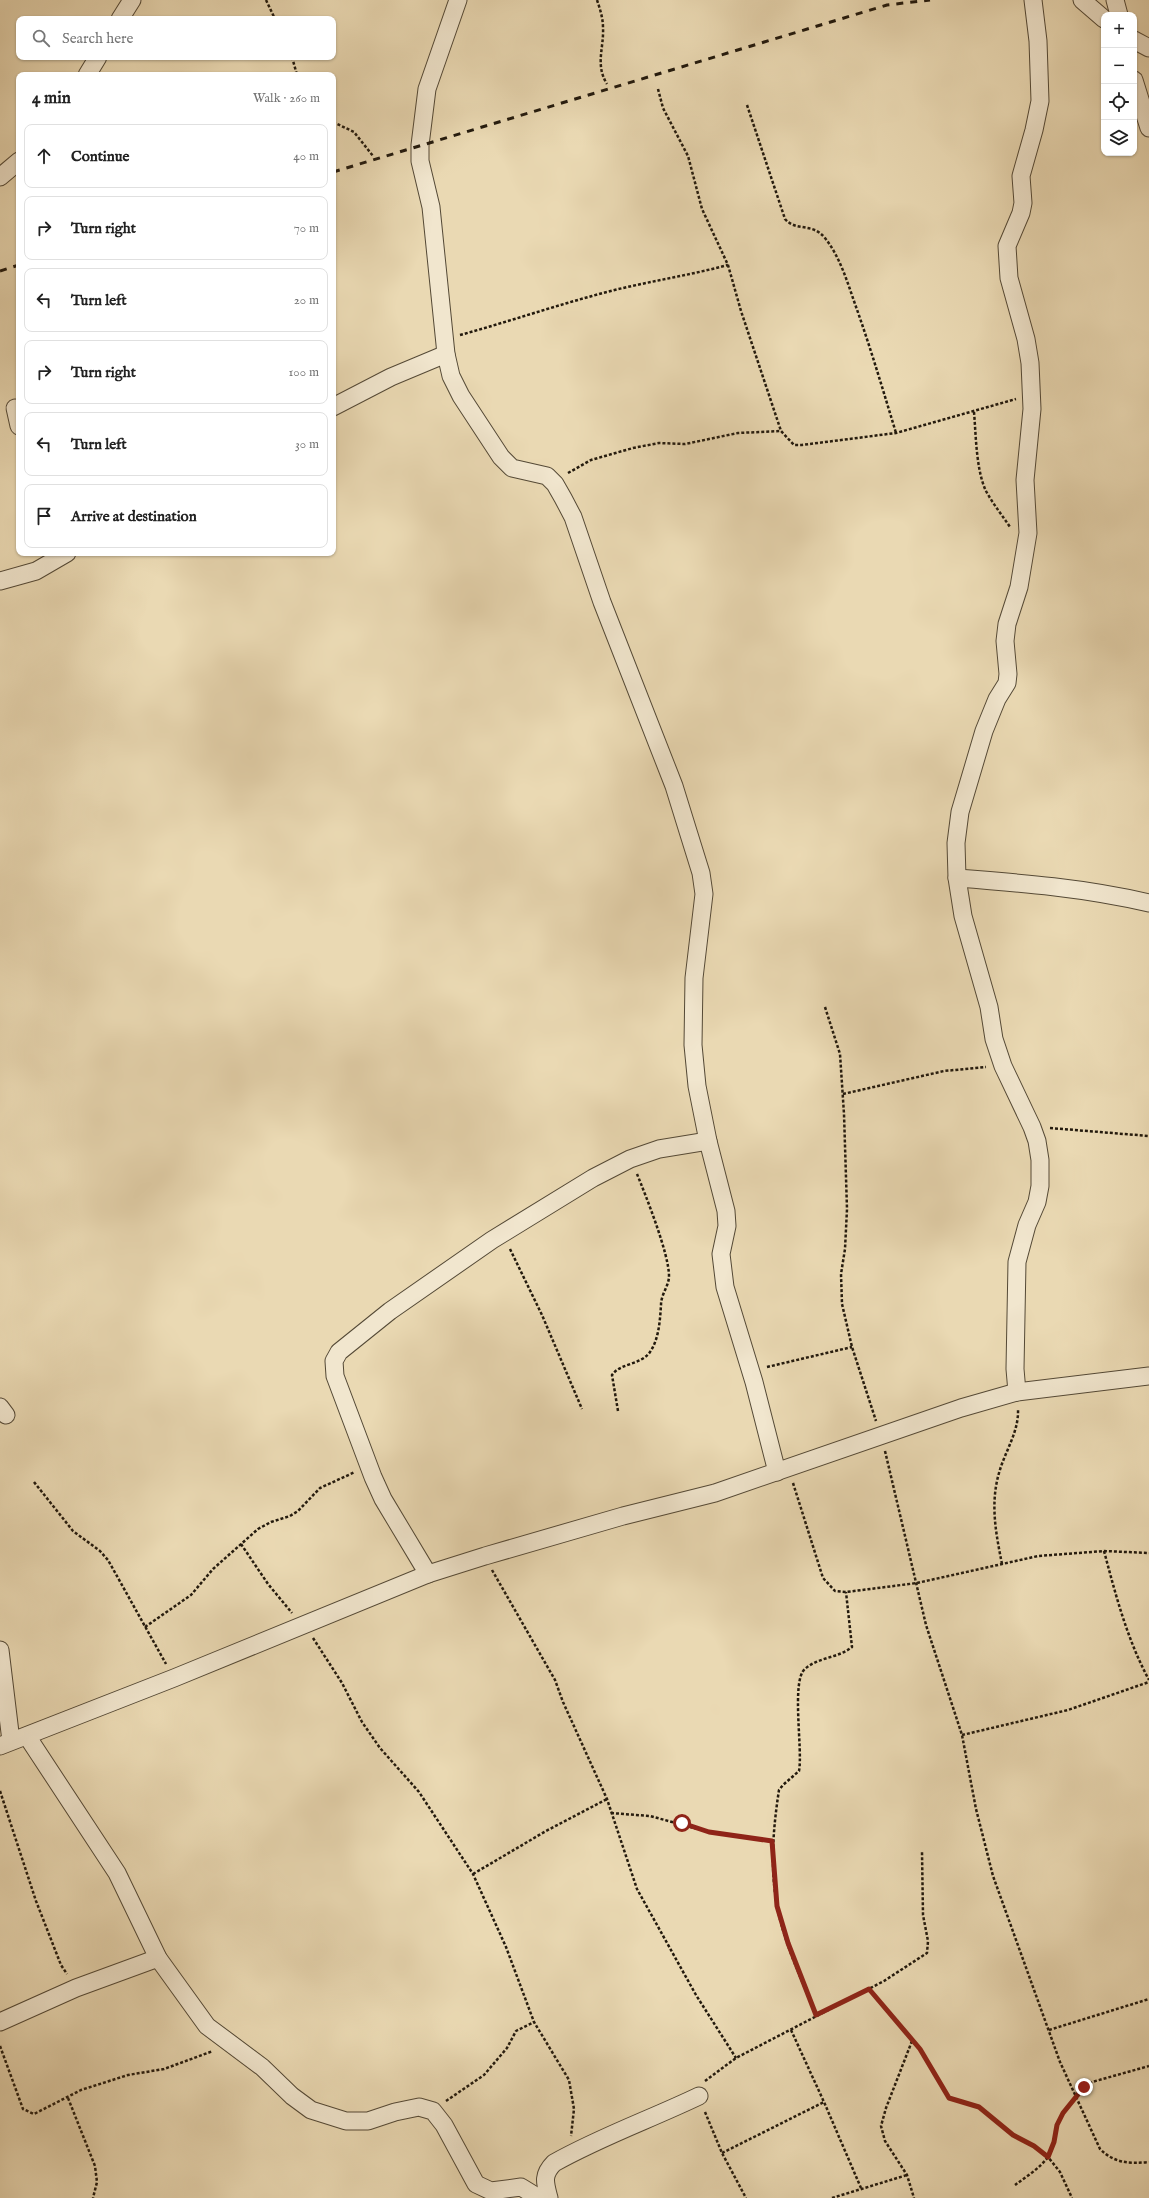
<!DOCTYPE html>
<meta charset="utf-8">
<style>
body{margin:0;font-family:"IM FELL English",serif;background:#f2f2f2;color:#222}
.controls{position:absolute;right:12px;top:12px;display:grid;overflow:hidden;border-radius:8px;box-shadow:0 1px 3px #0004}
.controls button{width:36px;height:36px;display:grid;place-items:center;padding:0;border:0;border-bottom:1px solid #e0e0e0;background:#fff;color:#222;font:20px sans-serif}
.stop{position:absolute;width:12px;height:12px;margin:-9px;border:3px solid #8f2418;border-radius:50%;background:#fff}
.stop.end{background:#8f2418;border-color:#fff;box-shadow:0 1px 4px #0008}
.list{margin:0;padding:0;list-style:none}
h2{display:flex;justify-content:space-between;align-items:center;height:52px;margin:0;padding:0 16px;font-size:17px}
h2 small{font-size:13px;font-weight:400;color:#767676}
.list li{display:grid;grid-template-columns:26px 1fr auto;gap:12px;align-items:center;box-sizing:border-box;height:64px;margin:0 8px 8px;padding:0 8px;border:1px solid #e0e0e0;border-radius:8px}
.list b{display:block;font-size:15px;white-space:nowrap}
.list em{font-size:13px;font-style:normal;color:#767676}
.icon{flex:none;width:22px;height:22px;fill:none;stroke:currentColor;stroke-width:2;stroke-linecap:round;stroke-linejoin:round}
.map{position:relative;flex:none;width:1149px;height:2198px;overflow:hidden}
.search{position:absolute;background:#fff;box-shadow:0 1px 3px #0004;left:16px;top:16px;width:320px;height:44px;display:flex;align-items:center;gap:10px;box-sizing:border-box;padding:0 14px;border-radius:8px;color:#767676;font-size:15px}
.panel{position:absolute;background:#fff;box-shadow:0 1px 3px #0004;left:16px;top:72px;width:320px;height:484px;border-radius:8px}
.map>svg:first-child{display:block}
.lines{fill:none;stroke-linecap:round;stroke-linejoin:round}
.street-casing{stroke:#544936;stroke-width:19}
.path{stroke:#22190d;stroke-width:2.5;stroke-dasharray:3 2;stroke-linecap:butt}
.street{stroke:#f1e6ce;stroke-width:17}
.rail{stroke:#22190d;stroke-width:3;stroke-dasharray:7 7;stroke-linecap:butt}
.route{stroke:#8f2418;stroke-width:5}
</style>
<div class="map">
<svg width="1149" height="2198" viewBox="0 0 1149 2198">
<rect width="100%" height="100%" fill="#ead9b3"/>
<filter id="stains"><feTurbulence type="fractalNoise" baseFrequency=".005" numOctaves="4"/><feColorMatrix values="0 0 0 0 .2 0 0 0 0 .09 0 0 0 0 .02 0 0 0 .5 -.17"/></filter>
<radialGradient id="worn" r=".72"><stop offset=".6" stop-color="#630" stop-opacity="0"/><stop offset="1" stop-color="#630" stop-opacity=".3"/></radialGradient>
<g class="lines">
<defs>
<g id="street">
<polyline points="458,0 427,89 420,145 420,161 431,207 446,354 451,376 461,396 501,457 512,468 547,476 555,484 563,498 573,517 602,602 674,786 687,828 701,873 704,894 694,978 693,1045 697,1086 708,1141 726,1211 727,1226 721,1254 725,1287 754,1382 777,1472"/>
<polyline points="1082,0 1104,19"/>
<polyline points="1115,0 1119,15"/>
<polyline points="120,19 132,0"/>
<polyline points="1134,40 1149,48"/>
<polyline points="87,75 98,57"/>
<polyline points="1134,80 1149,128"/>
<polyline points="0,177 19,161"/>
<polyline points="333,407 391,377 446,354"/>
<polyline points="15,408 19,426"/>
<polyline points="0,581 36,571 67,553"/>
<path d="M 957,878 C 1022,883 1085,888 1149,903"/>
<polyline points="1017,1392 1015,1369 1017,1262 1027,1225 1037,1202 1040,1186 1040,1160 1037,1141 1032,1127 1003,1066 994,1039 989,1007 963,916 957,878 956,843 960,812 984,731 997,699 1007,683 1008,674 1005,641 1007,624 1019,587 1028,533 1025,480 1032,409 1030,363 1026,339 1009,278 1007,246 1021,213 1023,203 1021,176 1034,130 1040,101 1038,41 1033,0"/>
<polyline points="0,1407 6,1415"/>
<polyline points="428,1574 383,1499 373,1477 335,1376 334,1361 339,1352 390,1311 492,1240 593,1178 630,1159 659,1149 708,1141"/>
<polyline points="0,1650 11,1741"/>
<polyline points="27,1736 117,1873 158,1958 207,2026 262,2067 292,2096 311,2110 346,2121 368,2121 395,2112 419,2107 433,2111 444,2125 476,2184 491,2191 521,2187 539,2198"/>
<polyline points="0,1746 174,1678 428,1574 485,1556 623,1516 715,1493 961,1408 1017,1392 1149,1376"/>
<polyline points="0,2022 76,1988 158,1958"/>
<path d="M 549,2198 C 545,2183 542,2175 554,2163 C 600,2137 651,2119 699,2096"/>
</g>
</defs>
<use href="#street" class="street-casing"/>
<g class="path">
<polyline points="266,0 275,19"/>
<path d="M 597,0 C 600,9 603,18 603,28 C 604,48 595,65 607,84"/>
<polyline points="292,57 297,75"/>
<polyline points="658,89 663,108 688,156 702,209 728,265 741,311 781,431"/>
<path d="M 747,105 L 785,219 C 796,232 812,222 825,238 C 840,257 847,281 855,304 C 870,346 883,390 896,433"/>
<polyline points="333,122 354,132 373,156"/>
<path d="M 460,335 C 504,323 548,308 592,296 C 637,283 683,277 728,265"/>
<path d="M 974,412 C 976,435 976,470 986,491 C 993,504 1002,515 1010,527"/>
<polyline points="568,473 591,460 633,448 659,443 685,444 738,433 781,431 794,445 802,445 896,433 1016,399"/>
<polyline points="825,1007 840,1054 844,1114 847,1209 845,1249 841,1274 842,1304 852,1347 876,1421"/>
<polyline points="843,1094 944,1071 986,1067"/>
<polyline points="1050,1128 1149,1136"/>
<polyline points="510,1249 542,1315 582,1409"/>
<polyline points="767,1367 852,1347"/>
<path d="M 618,1411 L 612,1375 C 620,1363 641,1365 650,1352 C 659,1339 660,1320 661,1305 C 661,1294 669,1286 669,1276 C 669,1254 646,1196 637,1174"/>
<path d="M 885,1451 L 926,1625 L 962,1735 L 976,1809 L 993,1876 L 1060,2062 L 1100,2149 C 1114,2163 1129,2164 1149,2162"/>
<polyline points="34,1482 73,1531 100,1551 108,1560 166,1664"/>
<polyline points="793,1483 823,1578 835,1591 846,1592 917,1583 1038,1556 1104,1551 1149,1553"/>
<polyline points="241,1544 268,1584 292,1613"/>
<path d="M 1104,1551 C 1116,1596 1127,1639 1149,1680"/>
<path d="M 1002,1564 C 996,1534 990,1504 999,1473 C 1005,1451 1019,1432 1018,1409"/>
<polyline points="492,1570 555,1680 563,1702 607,1799 637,1889 696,1995 736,2058"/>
<polyline points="145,1627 191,1595 213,1569 258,1529 271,1522 290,1516 298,1511 320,1488 355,1472"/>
<polyline points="313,1638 342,1683 362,1722 380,1748 419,1792 473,1874 506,1947 534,2022 569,2080 574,2109 571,2136"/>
<polyline points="962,1735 1068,1710 1149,1682"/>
<polyline points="0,1791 36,1901 61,1965 67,1974"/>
<polyline points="611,1813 650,1816 709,1832 772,1841"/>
<polyline points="473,1874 546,1831 607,1799"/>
<polyline points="869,1989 920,2049 949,2098 979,2107 1013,2135 1034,2146 1048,2157 1060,2172 1072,2198"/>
<path d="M 816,2015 C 802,1980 784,1943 777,1906 C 770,1867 773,1829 779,1790 L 783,1785 L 799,1771 C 803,1750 791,1680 805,1669 C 818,1657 839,1658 852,1647 L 846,1592"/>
<polyline points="791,2030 824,2102 861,2188"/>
<polyline points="1049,2030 1149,1999"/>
<polyline points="912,2041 886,2108 881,2126 885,2141 907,2175 914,2198"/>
<polyline points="0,2046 23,2109 34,2114 81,2090 128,2075 164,2069 213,2051"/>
<polyline points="705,2081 736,2058 884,1981 927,1953 928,1941 923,1915 922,1852"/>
<polyline points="68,2098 95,2166 97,2182 93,2198"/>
<polyline points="446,2101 484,2075 507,2048 516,2031 534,2022"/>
<polyline points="705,2112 722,2153 746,2198"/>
<polyline points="722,2153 824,2102"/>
<path d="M 1015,2185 C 1026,2177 1040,2168 1048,2157 C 1055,2147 1053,2135 1057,2124 C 1062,2112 1081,2089 1092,2082 L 1149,2066"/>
<polyline points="832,2198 907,2175"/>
</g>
<use href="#street" class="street"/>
<g class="rail">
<polyline points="333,172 887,5 930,0"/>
<polyline points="0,271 19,265"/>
</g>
</g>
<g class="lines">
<polyline class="route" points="682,1823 709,1832 772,1841 777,1906 788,1943 816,2015 869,1989 920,2049 949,2098 979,2107 1013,2135 1034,2146 1048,2157 1054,2142 1057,2125 1063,2113 1084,2087"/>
</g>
<rect width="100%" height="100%" filter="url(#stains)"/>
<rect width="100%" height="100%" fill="url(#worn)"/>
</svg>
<div class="controls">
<button>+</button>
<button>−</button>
<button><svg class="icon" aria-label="locate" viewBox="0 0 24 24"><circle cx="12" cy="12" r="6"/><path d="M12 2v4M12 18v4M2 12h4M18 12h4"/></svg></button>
<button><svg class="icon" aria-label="layers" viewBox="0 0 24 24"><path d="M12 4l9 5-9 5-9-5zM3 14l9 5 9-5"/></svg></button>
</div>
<div class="stop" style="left:682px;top:1823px"></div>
<div class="stop end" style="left:1084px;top:2087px"></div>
<div class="search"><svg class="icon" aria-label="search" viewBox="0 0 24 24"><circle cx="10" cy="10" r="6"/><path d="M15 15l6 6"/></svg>Search here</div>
<section class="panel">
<h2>4 min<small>Walk · 260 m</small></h2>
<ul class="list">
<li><svg class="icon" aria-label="ahead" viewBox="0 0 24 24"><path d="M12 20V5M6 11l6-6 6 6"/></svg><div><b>Continue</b></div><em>40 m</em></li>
<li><svg class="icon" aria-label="right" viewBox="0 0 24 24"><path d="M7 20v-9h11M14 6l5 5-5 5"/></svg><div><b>Turn right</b></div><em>70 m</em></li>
<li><svg class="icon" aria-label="left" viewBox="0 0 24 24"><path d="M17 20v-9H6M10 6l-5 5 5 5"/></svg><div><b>Turn left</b></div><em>20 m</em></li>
<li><svg class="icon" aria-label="right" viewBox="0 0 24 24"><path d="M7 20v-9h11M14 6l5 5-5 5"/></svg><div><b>Turn right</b></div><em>100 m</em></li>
<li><svg class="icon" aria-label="left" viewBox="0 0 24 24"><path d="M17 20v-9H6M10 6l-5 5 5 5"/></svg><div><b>Turn left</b></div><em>30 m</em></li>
<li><svg class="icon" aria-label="arrive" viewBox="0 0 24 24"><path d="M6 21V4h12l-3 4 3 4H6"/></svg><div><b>Arrive at destination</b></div></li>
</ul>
</section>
</div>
